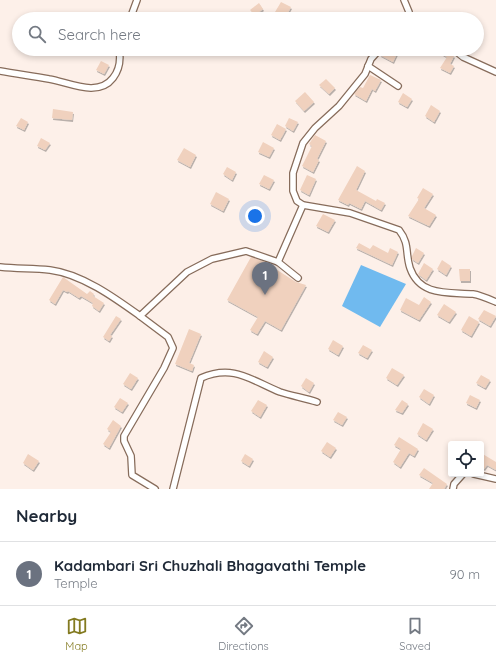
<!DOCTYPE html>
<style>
body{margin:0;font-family:Quicksand,sans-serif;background:#f6f6f7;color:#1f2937}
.controls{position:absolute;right:12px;bottom:12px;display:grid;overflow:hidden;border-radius:4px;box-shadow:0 2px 6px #0003}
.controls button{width:36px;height:36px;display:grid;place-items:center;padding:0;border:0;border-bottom:1px solid #e0e1e3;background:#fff;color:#1f2937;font:20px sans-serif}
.you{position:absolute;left:255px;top:216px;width:14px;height:14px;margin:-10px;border:3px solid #fff;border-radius:50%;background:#1a73e8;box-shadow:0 0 0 6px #1a73e833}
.badge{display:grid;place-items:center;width:26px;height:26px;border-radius:50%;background:#837a20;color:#fff;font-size:13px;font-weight:700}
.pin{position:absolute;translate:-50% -33px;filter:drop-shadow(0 1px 2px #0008)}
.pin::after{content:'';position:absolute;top:21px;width:14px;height:12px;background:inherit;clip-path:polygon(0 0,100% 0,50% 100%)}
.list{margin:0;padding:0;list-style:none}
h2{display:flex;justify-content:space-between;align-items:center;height:52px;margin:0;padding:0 16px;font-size:17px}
h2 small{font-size:13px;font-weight:400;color:#747a83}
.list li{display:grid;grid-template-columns:26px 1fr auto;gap:12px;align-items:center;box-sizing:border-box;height:64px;padding:0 16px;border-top:1px solid #e0e1e3}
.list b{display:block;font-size:15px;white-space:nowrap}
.list p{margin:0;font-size:13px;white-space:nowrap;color:#747a83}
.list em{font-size:13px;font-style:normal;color:#747a83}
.icon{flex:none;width:22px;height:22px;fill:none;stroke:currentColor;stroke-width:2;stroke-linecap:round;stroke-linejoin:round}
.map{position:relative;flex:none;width:496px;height:489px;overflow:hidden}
.search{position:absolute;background:#fff;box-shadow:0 2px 6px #0003;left:12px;right:12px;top:12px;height:44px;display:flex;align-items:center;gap:10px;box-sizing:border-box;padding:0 14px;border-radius:22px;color:#747a83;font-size:15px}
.sheet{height:116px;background:#fff}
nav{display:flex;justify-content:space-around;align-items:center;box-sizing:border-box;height:56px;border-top:1px solid #e0e1e3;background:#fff;font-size:11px;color:#747a83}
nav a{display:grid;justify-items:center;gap:2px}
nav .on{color:#837a20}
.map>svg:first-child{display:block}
.water{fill:#70baef}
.building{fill:#f0d1be;filter:url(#shadow)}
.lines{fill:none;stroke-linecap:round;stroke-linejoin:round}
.street-casing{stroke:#876c5b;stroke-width:8}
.street{stroke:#fff;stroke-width:5.5}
</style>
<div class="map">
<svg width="496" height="489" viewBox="0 0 496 489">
<defs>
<filter id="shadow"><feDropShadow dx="1" dy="2" stdDeviation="0" flood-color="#0004"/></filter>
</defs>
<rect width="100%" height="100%" fill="#fdf0e9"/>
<polygon class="water" points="361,265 406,284 380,327 342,306"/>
<g class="building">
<polygon points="281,2 291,7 285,18 275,12"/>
<polygon points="259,3 263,9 255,15 250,10"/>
<polygon points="384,49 399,49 393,62 380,55"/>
<polygon points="446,49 454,56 450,64 454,66 450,73 440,68 447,57 442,54"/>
<polygon points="101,61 109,65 104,74 96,70"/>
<polygon points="370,75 381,80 375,91 372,89 366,101 354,94 360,87 363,88"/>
<polygon points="326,79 335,88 329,94 319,85"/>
<polygon points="305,92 314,102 304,111 295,101"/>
<polygon points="403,93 412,99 407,107 398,102"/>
<polygon points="431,105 440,111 434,122 425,116"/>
<polygon points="53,109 73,112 72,120 52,118"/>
<polygon points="21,118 28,122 24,130 16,126"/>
<polygon points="289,118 298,122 293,131 285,126"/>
<polygon points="277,124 286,129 280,140 271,135"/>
<polygon points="315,135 326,141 317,159 319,160 313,172 302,166 312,146 309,144"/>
<polygon points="41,138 50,143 45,150 37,146"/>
<polygon points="263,142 274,148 269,157 258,152"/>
<polygon points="184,148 196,155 190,167 177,160"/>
<polygon points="357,166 365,171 356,190 376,201 377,199 385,203 381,210 365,201 361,209 349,203 348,205 338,200"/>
<polygon points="227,167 236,172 232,180 223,174"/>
<polygon points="264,175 274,180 269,189 259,184"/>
<polygon points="307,175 316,179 309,195 300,190"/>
<polygon points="423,188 433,194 424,208 436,215 429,226 408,216 419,199 417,198"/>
<polygon points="216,192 229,199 223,211 210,204"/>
<polygon points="323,214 335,220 328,232 316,226"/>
<polygon points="359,243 370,249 373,245 388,253 390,248 398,252 392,265 356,248"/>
<polygon points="416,248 424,253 418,263 412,259 412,256"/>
<polygon points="251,257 263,261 296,282 306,285 281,330 265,321 257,334 250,330 258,317 227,300"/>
<polygon points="442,260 451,266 446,275 437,269"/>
<polygon points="424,263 433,269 426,280 418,274"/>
<polygon points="459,269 470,269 470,281 460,281"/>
<polygon points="63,277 87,294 90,291 94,294 93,296 104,303 99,311 92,306 93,303 81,296 79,298 68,291 67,292 63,290 55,304 49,300"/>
<polygon points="424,297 431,302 419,320 400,310 406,298 419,305"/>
<polygon points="444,304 456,312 449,322 437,315"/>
<polygon points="484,310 496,316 490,326 478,319"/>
<polygon points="116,316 121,319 110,335 112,336 109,341 103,337"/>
<polygon points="469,316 479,322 471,336 461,330"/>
<polygon points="189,329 201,334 189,363 194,365 192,371 175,364"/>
<polygon points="333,340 343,346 338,355 328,349"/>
<polygon points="363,345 372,350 367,358 358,353"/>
<polygon points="264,351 273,357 267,367 258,362"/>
<polygon points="392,368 404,375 397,385 386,378"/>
<polygon points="130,373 138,378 131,389 123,384"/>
<polygon points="481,375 490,380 485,388 476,383"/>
<polygon points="306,378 314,383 309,392 301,386"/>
<polygon points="424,389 434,395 429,404 419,397"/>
<polygon points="470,395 480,400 476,408 466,403"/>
<polygon points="120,398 128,403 122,412 114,407"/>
<polygon points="258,400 267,405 260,417 251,411"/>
<polygon points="402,400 408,404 402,413 395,410"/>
<polygon points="338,412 347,417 342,425 333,420"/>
<polygon points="113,420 121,426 109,448 103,444 111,432 107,429"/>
<polygon points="423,423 433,429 426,440 417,434"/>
<polygon points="399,437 418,449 414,456 409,453 400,467 393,462 401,449 394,445"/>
<polygon points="327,442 336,448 330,457 321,451"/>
<polygon points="481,453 496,462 496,470 487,465 484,469 481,467"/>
<polygon points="28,454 39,461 33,470 23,463"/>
<polygon points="245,454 253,459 249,466 241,461"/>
<polygon points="424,468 447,484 444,489 429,489 433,483 419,475"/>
</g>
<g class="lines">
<defs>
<g id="street">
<polyline points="404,0 409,12 408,19"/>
<polyline points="130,19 137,0"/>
<path d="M 380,49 L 371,59 L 365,74 L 339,106 L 315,128 L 303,143 L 293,173 L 293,191 L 297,201 L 303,205 L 350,213 L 399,230 C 410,244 405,253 410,268 C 420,297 449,292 473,294 C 480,295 489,299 496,302"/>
<polyline points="453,49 463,57 496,72"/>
<polyline points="368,66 398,86"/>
<path d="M 0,71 C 16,74 33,76 49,79 C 68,82 98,98 113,78 C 120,69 121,60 119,49"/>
<polyline points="278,262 298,278"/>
<path d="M 0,267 C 17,269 33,268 50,270 C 82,274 115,298 140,316 L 187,272 L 212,259 L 246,251 L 278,262 L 303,205"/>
<polyline points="140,316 168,337 173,348 164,368 124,436 124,441 131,456 132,475 155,489"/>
<polyline points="474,474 496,479"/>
<path d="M 173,489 L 201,378 C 233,364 251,380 280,392 C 292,396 305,398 317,402"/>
<polyline points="453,489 454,484 463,474"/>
</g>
</defs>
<use href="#street" class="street-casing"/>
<use href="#street" class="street"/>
</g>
</svg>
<div class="controls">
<button><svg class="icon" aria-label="locate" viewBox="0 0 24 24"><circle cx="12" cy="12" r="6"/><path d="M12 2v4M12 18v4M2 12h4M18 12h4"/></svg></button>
</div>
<div class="you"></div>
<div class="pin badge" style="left:265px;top:295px;background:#6b7280">1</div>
<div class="search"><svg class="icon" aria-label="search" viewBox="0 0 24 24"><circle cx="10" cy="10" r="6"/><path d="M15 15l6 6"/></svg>Search here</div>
</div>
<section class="sheet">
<h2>Nearby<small></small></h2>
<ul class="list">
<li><span class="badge" style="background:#6b7280">1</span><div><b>Kadambari Sri Chuzhali Bhagavathi Temple</b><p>Temple</p></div><em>90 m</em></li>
</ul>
</section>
<nav>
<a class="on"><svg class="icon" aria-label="map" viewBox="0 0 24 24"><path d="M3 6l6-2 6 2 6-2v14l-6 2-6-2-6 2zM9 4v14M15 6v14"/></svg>Map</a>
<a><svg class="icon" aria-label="directions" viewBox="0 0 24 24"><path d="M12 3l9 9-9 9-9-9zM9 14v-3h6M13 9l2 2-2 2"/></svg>Directions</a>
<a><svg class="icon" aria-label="saved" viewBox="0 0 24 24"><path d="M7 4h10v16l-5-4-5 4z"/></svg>Saved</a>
</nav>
